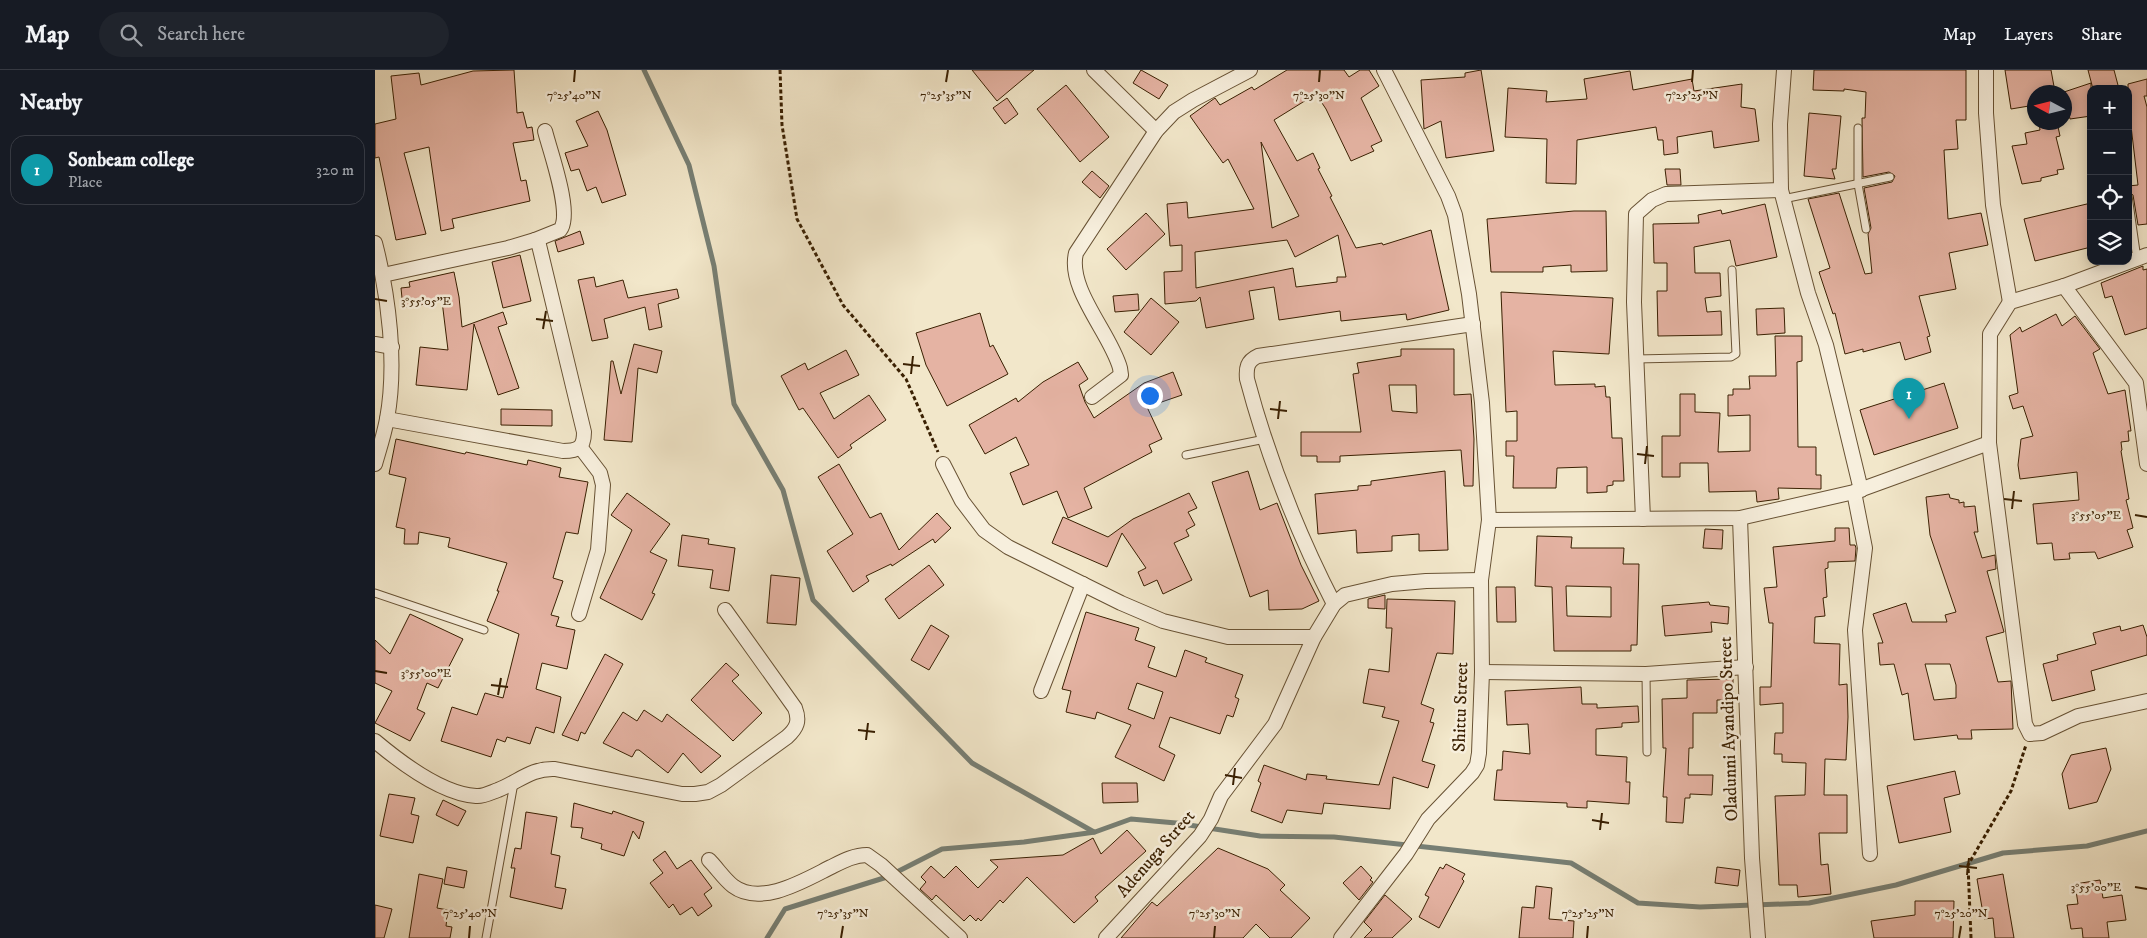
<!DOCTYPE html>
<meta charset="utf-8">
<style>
body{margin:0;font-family:"IM FELL DW Pica",serif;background:#20242c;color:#f1f3f6}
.controls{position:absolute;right:15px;top:15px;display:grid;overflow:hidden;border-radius:10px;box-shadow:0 2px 12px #0003}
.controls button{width:45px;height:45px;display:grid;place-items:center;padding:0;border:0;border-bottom:1px solid #363941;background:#171b24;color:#f1f3f6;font:25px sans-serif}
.compass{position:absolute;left:1652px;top:15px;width:45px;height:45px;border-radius:50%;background:#171b24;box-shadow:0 2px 12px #0003;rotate:277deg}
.you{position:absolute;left:774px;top:325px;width:18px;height:18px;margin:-12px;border:4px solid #fff;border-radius:50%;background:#1a73e8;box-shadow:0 0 0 8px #1a73e833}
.badge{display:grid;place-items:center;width:32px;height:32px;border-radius:50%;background:#8c9099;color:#fff;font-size:16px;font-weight:700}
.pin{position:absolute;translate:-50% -41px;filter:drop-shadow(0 1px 2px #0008)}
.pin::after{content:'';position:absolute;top:26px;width:18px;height:15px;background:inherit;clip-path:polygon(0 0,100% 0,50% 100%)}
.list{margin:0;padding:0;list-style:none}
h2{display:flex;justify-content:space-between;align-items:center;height:65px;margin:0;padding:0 20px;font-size:21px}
h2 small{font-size:16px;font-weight:400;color:#9ea1a6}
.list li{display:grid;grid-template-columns:32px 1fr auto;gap:15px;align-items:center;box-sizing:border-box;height:70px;margin:0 10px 10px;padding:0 10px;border:1px solid #363941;border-radius:15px}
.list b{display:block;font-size:19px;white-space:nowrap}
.list p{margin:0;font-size:16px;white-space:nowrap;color:#9ea1a6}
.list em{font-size:16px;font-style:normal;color:#9ea1a6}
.icon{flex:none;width:28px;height:28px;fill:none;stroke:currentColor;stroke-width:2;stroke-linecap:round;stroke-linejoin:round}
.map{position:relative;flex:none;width:1772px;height:868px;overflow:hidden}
header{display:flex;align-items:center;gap:30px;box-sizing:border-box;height:70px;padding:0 25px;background:#171b24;border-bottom:1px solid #363941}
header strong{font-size:24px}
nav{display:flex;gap:28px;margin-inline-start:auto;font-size:18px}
.search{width:350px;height:45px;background:#20242c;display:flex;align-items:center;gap:12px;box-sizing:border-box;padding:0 18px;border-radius:28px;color:#9ea1a6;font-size:19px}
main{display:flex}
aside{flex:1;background:#171b24}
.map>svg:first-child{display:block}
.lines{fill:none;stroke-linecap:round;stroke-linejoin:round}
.stream{stroke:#777f74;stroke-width:5}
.building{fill:#e5b3a3;stroke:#3a2002;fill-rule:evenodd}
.lane-casing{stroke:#685234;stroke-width:9}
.street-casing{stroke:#685234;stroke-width:16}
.path{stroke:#3a2002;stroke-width:3;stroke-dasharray:4 2.5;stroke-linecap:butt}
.lane{stroke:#f7efdd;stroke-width:7}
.street{stroke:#f7efdd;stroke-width:14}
.ticks{fill:none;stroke:#3a2002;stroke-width:2}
.labels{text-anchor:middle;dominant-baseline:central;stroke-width:5;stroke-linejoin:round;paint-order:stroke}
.street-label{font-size:18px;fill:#3a2002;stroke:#f7efdd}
.ticks-label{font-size:12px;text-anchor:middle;fill:#3a2002;stroke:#f7efdd;stroke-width:5;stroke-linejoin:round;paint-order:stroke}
</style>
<header>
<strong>Map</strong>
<div class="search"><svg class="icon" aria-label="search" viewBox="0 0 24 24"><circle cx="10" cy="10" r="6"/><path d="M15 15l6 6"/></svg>Search here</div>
<nav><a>Map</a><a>Layers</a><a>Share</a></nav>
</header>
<main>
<aside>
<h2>Nearby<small></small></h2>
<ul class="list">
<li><span class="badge" style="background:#0f9aa8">1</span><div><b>Sonbeam college</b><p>Place</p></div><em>320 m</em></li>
</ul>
</aside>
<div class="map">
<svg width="1772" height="868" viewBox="0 0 1772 868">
<rect width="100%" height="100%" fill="#f2e7ca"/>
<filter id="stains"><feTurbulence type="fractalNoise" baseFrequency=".004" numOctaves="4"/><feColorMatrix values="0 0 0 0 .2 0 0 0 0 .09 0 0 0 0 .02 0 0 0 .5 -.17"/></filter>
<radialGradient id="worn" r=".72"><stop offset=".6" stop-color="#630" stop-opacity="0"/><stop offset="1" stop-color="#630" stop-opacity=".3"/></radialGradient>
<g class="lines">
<g class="stream">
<polyline points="269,0 314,95 339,196 359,334 408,420 438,530 597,693 719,762"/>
<polyline points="392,868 410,839 512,807 567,779 649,772 720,762 756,749 801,753 885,766 959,767 1196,793 1263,833 1325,837 1434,833 1521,815 1628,783 1712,776 1772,761"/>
</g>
</g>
<g class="building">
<polygon points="139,0 142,43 148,42 152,58 157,57 159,70 138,73 146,111 151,110 155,131 77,149 79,158 66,161 54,77 29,83 51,164 21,170 4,87 0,88 0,54 21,49 16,6 44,3 46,15 98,1"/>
<polygon points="597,0 659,0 622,31"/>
<polygon points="766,0 793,15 784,29 758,13"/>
<path d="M 912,0 L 969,0 L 974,7 L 985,0 L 994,0 L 1004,16 L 986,28 L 1007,71 L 996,76 L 999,81 L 976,91 L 951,39 L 941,24 L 899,50 L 922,91 L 938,83 L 945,98 L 943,99 L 957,126 L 955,127 L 981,178 L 1007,173 L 1008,175 L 1056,160 L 1074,240 L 1032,250 L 1031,244 L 966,251 L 965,241 L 904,250 L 899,217 L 874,221 L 879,249 L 831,258 L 825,227 L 821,231 L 790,234 L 789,202 L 807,201 L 807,175 L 795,176 L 792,134 L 812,132 L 813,148 L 879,139 L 853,89 L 848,93 L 815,46 L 840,28 L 845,35 L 877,17 L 879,20 ZM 886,72 L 924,146 L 897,158 ZM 963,165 L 971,207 L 962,207 L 962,212 L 921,217 L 918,198 L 821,218 L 820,182 L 912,170 L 920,187 Z"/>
<polygon points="1106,0 1119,81 1071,88 1066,51 1049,59 1046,10 1090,7 1090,3"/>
<polygon points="1439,0 1591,0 1591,50 1581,50 1583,79 1569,80 1573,149 1606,143 1613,175 1574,183 1581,219 1544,226 1555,266 1552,267 1556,282 1530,290 1525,272 1488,282 1488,279 1470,284 1460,243 1458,244 1444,202 1455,198 1433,129 1464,123 1490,204 1497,203 1493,164 1496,158 1489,118 1517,112 1520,106 1514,102 1488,107 1487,48 1490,48 1491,22 1469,19 1469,21 1438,20"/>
<polygon points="1630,0 1676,0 1680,22 1660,22 1660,35 1636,39"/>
<polygon points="1713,0 1739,0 1744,19 1718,19"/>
<polygon points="1255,1 1258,20 1317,9 1319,21 1367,14 1366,37 1380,39 1384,71 1339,78 1337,61 1302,67 1303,83 1289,85 1288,70 1283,70 1281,57 1202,70 1201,114 1171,113 1172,69 1130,67 1133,18 1172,21 1171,32 1212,29 1209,9"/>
<polygon points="1772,9 1772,26 1769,26 1772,37 1772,154 1763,155 1758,125 1753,121 1753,116 1763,115 1756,56 1753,56 1753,14"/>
<polygon points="1716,13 1716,46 1695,49 1689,22"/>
<polygon points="691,15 734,67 705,92 662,39"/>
<polygon points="632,28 643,44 630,54 618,38"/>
<polygon points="223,41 232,60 251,125 227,133 221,117 212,121 204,99 196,101 190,83 213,76 201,51"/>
<polygon points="1434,43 1466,46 1461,99 1457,99 1460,109 1429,106"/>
<polygon points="1664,52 1682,52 1685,66 1681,67 1689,99 1682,100 1683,104 1666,108 1666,111 1647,114 1637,76 1652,74 1650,63 1665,60"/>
<polygon points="1290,99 1305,99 1306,115 1292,115"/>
<polygon points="717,101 734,116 725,128 707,112"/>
<polygon points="1716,133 1716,177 1660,191 1649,149"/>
<polygon points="1390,134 1402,187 1361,196 1355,170 1319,177 1320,203 1345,203 1346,226 1330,228 1332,242 1346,241 1347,265 1283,266 1282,221 1292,221 1292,193 1279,193 1278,154 1324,153 1323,145 1346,140 1347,144"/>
<polygon points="1199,141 1231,141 1232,201 1196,202 1196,195 1168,197 1168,202 1116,202 1112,149"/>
<polygon points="771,143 790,164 751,200 732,179"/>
<polygon points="205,161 209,174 183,182 180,171"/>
<polygon points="145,185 156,231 128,238 117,192"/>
<polygon points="1768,196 1768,200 1772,199 1772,258 1750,265 1737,226 1730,228 1726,213"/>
<polygon points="79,202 84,227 87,257 128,242 132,254 123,257 144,318 123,325 99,254 92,320 41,315 45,277 73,280 67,231 28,238 26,218 35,217 34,212"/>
<polygon points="219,207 221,217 248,210 253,228 302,219 304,228 283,234 287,257 274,260 270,237 229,249 233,268 217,271 203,210"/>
<polygon points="1126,222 1238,228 1234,284 1178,281 1180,315 1220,314 1220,317 1230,316 1231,327 1235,327 1237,368 1247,368 1249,411 1238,411 1238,415 1232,416 1232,422 1212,423 1212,397 1182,398 1181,418 1138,418 1139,386 1131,386 1131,371 1142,371 1142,341 1131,342"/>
<polygon points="763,224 764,240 740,242 738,226"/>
<polygon points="776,228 804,252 776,285 749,262"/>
<polygon points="1409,238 1410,263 1382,265 1381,239"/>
<polygon points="605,243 615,277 618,275 633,304 572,336 551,295 541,263"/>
<polygon points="1681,244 1687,256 1700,246 1725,279 1718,283 1733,324 1750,320 1756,361 1753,361 1754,371 1746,372 1747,380 1746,381 1754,429 1751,430 1758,458 1752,460 1758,477 1723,489 1720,482 1694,483 1695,489 1679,490 1677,473 1662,474 1658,434 1704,430 1702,402 1645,409 1643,395 1646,369 1658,366 1648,336 1638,339 1634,326 1643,323 1635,265 1645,257 1647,262"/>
<polygon points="1400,266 1427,266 1427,291 1422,292 1423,377 1441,377 1441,405 1446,405 1446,419 1403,418 1404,429 1382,432 1381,421 1334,422 1333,393 1305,393 1305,407 1287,407 1287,366 1305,366 1305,324 1320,324 1320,342 1345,343 1343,382 1375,381 1375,345 1353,346 1353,325 1358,325 1358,319 1375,319 1374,306 1401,306"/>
<polygon points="259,274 287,281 282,303 263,298 257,372 229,370 236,291 238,291 246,324"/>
<path d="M 1026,279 L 1079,279 L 1079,325 L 1096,324 L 1099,369 L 1098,416 L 1089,416 L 1086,380 L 965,386 L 965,392 L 942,392 L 942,386 L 926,386 L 926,362 L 986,362 L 978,304 L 984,303 L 982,293 L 1026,286 ZM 1014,315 L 1041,315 L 1042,343 L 1017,341 Z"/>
<polygon points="471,280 484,305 445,323 459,349 494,325 511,350 475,375 477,378 463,388 428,338 424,340 406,306 430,293 433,300"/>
<polygon points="703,292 713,309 704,315 710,332 719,348 769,313 798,302 807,325 772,337 787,369 774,375 777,382 709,418 717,438 693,448 682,421 648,435 635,403 654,395 641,367 610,384 594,355 641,328 643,332 668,312"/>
<polygon points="1569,313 1583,358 1499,385 1485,340"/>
<polygon points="126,339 177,340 177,356 126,355"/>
<polygon points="21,369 90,384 91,382 152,395 153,390 186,398 184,407 213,412 203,464 191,462 178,508 188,511 176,545 184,547 181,556 200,560 192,599 167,593 161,619 186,627 179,663 161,657 155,674 132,667 130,672 122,669 116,687 66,671 77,637 102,645 110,623 128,628 144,564 112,551 124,521 122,521 132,493 73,477 75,468 44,462 43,474 29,474 30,459 21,457 31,408 14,404"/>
<polygon points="464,394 495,448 506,443 524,480 562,443 576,458 560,473 558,469 517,496 516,494 491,506 494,511 478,522 452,481 478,464 443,407"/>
<polygon points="873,401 885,440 902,433 926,495 944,531 927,539 894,540 893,520 875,527 837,412"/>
<polygon points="1070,401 1073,480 1044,481 1044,464 1017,466 1017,481 982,483 981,460 943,464 940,424 983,420 983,416 996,415 996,411"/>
<polygon points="252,423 295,454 275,482 292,490 277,523 280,524 267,550 225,528 257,460 236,445"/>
<polygon points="814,423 822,438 813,442 820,455 811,460 814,466 799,473 817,510 788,524 782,510 769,516 763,502 771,498 747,463 732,497 677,473 688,447 733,467 758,449"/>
<path d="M 1574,424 L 1575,428 L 1584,430 L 1584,433 L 1589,432 L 1589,437 L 1600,436 L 1603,462 L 1599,462 L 1607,488 L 1620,485 L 1621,499 L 1612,501 L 1629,562 L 1611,567 L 1623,612 L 1636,611 L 1638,659 L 1596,660 L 1597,669 L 1583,669 L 1582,665 L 1539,670 L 1533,623 L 1527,625 L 1519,594 L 1505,595 L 1503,573 L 1508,573 L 1498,544 L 1531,533 L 1537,552 L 1572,552 L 1570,545 L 1581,542 L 1555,465 L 1551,427 ZM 1550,594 L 1575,594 L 1581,615 L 1581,628 L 1559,630 Z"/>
<polygon points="1460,458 1474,458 1475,475 1480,475 1481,478 1480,491 1453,492 1453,498 1450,499 1452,527 1448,528 1450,546 1440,547 1439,573 1465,574 1464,615 1472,614 1473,647 1471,690 1450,689 1449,725 1472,725 1472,763 1444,763 1446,795 1453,794 1456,824 1423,827 1422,815 1404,815 1400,726 1430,725 1431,693 1407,692 1407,684 1399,684 1400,663 1408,663 1408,633 1385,635 1385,617 1396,617 1398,553 1394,553 1389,518 1402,517 1398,477 1460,471"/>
<polygon points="1330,459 1348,460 1347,479 1328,478"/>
<polygon points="307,465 334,469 333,474 360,478 354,521 335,518 338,500 303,496"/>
<path d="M 1162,466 L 1197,467 L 1196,478 L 1249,478 L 1248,494 L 1264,494 L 1262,575 L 1256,575 L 1256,581 L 1179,581 L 1177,517 L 1160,516 ZM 1191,516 L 1236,517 L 1236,547 L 1192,546 Z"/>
<polygon points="554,495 569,515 524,549 510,529"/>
<polygon points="396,505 425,508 421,555 392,553"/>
<polygon points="1121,517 1140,517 1141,552 1122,552"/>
<polygon points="1010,525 1010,539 993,538 993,529"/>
<polygon points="1012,529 1080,531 1078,584 1062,583 1046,634 1059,639 1055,652 1059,653 1047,691 1060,695 1053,718 1018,707 1015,739 949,733 947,744 912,740 907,753 876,741 886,713 883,711 889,695 931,710 932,704 952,706 951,709 1004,715 1024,651 1007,647 1010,637 988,633 994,599 1014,602 1017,558 1011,558"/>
<polygon points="1334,532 1335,535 1354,537 1353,554 1336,552 1337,562 1290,566 1287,536"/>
<path d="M 711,542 L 764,558 L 760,570 L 780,577 L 773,597 L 801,607 L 810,580 L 832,588 L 830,592 L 868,605 L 860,627 L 864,629 L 858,647 L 852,645 L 845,664 L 795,647 L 784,677 L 800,685 L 789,711 L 740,687 L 756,655 L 722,642 L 720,649 L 691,642 L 696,621 L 687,619 ZM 762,613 L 788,622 L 779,649 L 753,639 Z"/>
<polygon points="35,544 88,569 63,618 52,613 42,639 50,643 35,671 0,653 17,621 0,613 0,570 15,584"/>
<polygon points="556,555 574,566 554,600 536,590"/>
<polygon points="1768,555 1772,567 1772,585 1716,601 1720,620 1677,631 1668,594 1683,590 1682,585 1721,574 1718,563 1745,556 1746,561"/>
<polygon points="230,584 248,594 210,664 206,662 203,671 187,665"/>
<polygon points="351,593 364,605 357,611 387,643 358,671 316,630"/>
<polygon points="1358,609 1358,630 1342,630 1342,643 1318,643 1318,678 1314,678 1313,705 1338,705 1337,725 1315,724 1315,728 1310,728 1308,753 1291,752 1292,727 1288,727 1291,678 1288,678 1287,629 1312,628 1312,610"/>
<polygon points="1206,617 1207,634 1222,634 1222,638 1263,636 1264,652 1247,653 1247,657 1221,659 1221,685 1252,687 1251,712 1255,712 1254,734 1212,731 1212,738 1192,737 1192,733 1119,730 1122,700 1127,700 1128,681 1155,684 1153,654 1132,655 1130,621"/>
<polygon points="269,640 287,652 292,644 346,686 326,703 308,683 293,703 264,680 261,680 257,687 228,673 248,642 262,651"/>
<polygon points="1731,678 1736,699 1722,732 1694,739 1687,704 1696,685"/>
<polygon points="1580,701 1585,724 1569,728 1576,762 1524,773 1512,716"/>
<polygon points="727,713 762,713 763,732 728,733"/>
<polygon points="14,724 40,728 36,744 44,746 38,773 5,766"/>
<polygon points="68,730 91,741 83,756 61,745"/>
<polygon points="199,733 237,744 238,741 269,752 264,769 258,761 249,786 226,779 227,774 206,768 208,758 196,757"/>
<polygon points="151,742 182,747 176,784 185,786 180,817 191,819 187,839 135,827 140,798 136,798 140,778 146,779"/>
<polygon points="752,760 771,781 720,827 723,831 699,853 652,807 628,833 625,830 606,851 603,848 601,851 595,845 589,851 561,825 557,830 545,819 551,812 546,807 556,796 569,808 581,796 603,818 623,797 615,790 688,785 718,768 726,784"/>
<polygon points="843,778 893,799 910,815 905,820 935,848 916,868 895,868 881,854 868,868 746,868 777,832 782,836"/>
<polygon points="290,781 302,799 316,790 337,818 329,824 337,836 323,846 317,837 305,845 298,834 294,838 275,813 288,803 278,790"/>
<polygon points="1071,794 1090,804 1087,809 1089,811 1064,858 1044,847 1054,827 1050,825 1065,797 1068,799"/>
<polygon points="986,796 997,808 995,810 998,812 984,830 968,813"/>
<polygon points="72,797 92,801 89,818 69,814"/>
<polygon points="1342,797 1365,800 1363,816 1340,813"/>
<polygon points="44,804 68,809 62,838 73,840 71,856 77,857 75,868 34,868"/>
<polygon points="1628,804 1639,868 1620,868 1618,848 1609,849 1602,809"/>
<polygon points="1725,810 1728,828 1747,825 1751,850 1732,852 1734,868 1708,868 1707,858 1696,859 1692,835 1703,834 1700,814"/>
<polygon points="1161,816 1177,818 1174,849 1199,851 1198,868 1144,868 1147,837 1159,838"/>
<polygon points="1010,825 1037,849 1017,868 989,868 997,860 989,852"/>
<polygon points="1540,831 1579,831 1578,868 1499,868 1496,851 1540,845"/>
<polygon points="0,835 17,839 9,868 0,868"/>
</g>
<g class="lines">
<defs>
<g id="lane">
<polyline points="1483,58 1483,114 1491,159"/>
<polyline points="1753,126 1762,189"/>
<polyline points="1408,129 1515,107"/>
<polyline points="1261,289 1356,287 1361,284 1357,200"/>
<polyline points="811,385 890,369"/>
<polyline points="0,523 109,560"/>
<polyline points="1271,604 1272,682"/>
<polyline points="111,868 139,713"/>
</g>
<g id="street">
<polyline points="719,0 781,61"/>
<polyline points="1409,0 1405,54 1406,120 1433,223 1451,275 1486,420"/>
<polyline points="1611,0 1611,43 1618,135 1635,232"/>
<path d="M 160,170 L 185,160 C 198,144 175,81 170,61"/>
<path d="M 0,173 C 14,227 22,294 12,349 C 9,365 4,380 0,394"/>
<polyline points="1772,185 1689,216 1635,232 1615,264 1614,373 1650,654 1655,664 1667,663 1703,646 1772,631"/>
<path d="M 8,205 L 133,178 L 160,170 L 164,175 L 209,362 C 209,378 203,381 188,381 L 12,349"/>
<polyline points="1689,216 1761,313 1772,394"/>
<polyline points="0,274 17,277"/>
<path d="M 717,327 L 746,305 L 745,298 C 736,264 692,219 701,183 L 781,61 L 799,42 L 818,30 L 875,0"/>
<polyline points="568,394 587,431 609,460 633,477 746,533 788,551 853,567 939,567"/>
<polyline points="1479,422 1490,478 1480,560 1495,784"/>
<polyline points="1365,448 1377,788 1383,868"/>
<polyline points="1268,449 1259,232 1261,144 1277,130 1291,124 1406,120"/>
<polyline points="1114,450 1365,448 1479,422 1614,373"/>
<path d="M 959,534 C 922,462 893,388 872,309 C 871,298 872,291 883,286 L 1098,254"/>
<polyline points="204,544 223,480 228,415 225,403 206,378"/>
<polyline points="1107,602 1271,604 1371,597"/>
<polyline points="666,621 708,514"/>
<path d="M 0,671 C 25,692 67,724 101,726 C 108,727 117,722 123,720 C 145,711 156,698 180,699 L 307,724 L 320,724 L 333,722 L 346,715 L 412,667 C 422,658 425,651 420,638 L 350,540"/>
<path d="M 334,790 C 342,798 349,809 358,816 C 386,837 430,810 456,797 C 468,791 479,785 492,785 L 506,795 L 585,868"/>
<polyline points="731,868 825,766 836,749 846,726 900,654 939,567 959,534 970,525 1017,514 1051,511 1106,510"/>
<polyline points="966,868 1031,784 1053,749 1097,703 1102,695 1104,683 1107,602 1106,510 1114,450 1107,333 1094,224 1080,145 1073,126 1009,0"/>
</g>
</defs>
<use href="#lane" class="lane-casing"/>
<use href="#street" class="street-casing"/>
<g class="path">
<polyline points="405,0 407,55 422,149 468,235 531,309 563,382"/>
<polyline points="1596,868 1593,795 1636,721 1651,675"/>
</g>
<use href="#lane" class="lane"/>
<use href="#street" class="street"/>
</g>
<path class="ticks" d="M 199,12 L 200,0M 571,12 L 573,0M 944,12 L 945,0M 1317,12 L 1318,0M 0,229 L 12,231M 161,249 L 178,251M 168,259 L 171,241M 528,294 L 545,296M 536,304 L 538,286M 895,339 L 912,341M 903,349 L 905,331M 1262,384 L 1279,386M 1270,394 L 1272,376M 1629,429 L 1647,431M 1637,439 L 1639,421M 1760,445 L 1772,447M 0,601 L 12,603M 116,615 L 133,617M 123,625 L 126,608M 483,660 L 500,662M 491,670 L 493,653M 850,705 L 867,708M 858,715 L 860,698M 1217,750 L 1234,753M 1225,760 L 1227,743M 1584,796 L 1602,798M 1592,805 L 1594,788M 1760,817 L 1772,819M 94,868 L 95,856M 466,868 L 468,856M 839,868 L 840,856M 1212,868 L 1213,856M 1584,868 L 1586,856"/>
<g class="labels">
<g class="street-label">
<text transform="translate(1086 637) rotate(-88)">Shittu Street</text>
<text transform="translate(1354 659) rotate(-92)">Oladunni Ayandipo Street</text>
<text transform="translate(781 784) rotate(-49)">Adenuga Street</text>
</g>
</g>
<g class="ticks-label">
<text x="199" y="29">7°25'40"N</text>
<text x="571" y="29">7°25'35"N</text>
<text x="944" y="29">7°25'30"N</text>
<text x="1317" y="29">7°25'25"N</text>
<text x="51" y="235">3°55'05"E</text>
<text x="1721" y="449">3°55'05"E</text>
<text x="51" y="607">3°55'00"E</text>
<text x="1721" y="821">3°55'00"E</text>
<text x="95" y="847">7°25'40"N</text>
<text x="468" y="847">7°25'35"N</text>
<text x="840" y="847">7°25'30"N</text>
<text x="1213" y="847">7°25'25"N</text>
<text x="1586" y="847">7°25'20"N</text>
</g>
<rect width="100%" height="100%" filter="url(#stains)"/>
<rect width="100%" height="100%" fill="url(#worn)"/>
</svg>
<div class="controls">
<button>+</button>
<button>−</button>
<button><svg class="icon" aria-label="locate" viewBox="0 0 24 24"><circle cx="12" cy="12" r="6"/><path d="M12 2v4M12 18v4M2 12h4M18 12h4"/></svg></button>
<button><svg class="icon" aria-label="layers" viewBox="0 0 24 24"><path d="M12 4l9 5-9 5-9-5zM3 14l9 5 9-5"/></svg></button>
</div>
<svg class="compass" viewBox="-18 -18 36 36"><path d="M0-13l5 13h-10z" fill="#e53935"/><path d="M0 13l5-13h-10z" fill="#9ea1a6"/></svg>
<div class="you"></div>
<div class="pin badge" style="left:1534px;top:349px;background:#0f9aa8">1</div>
</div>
</main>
